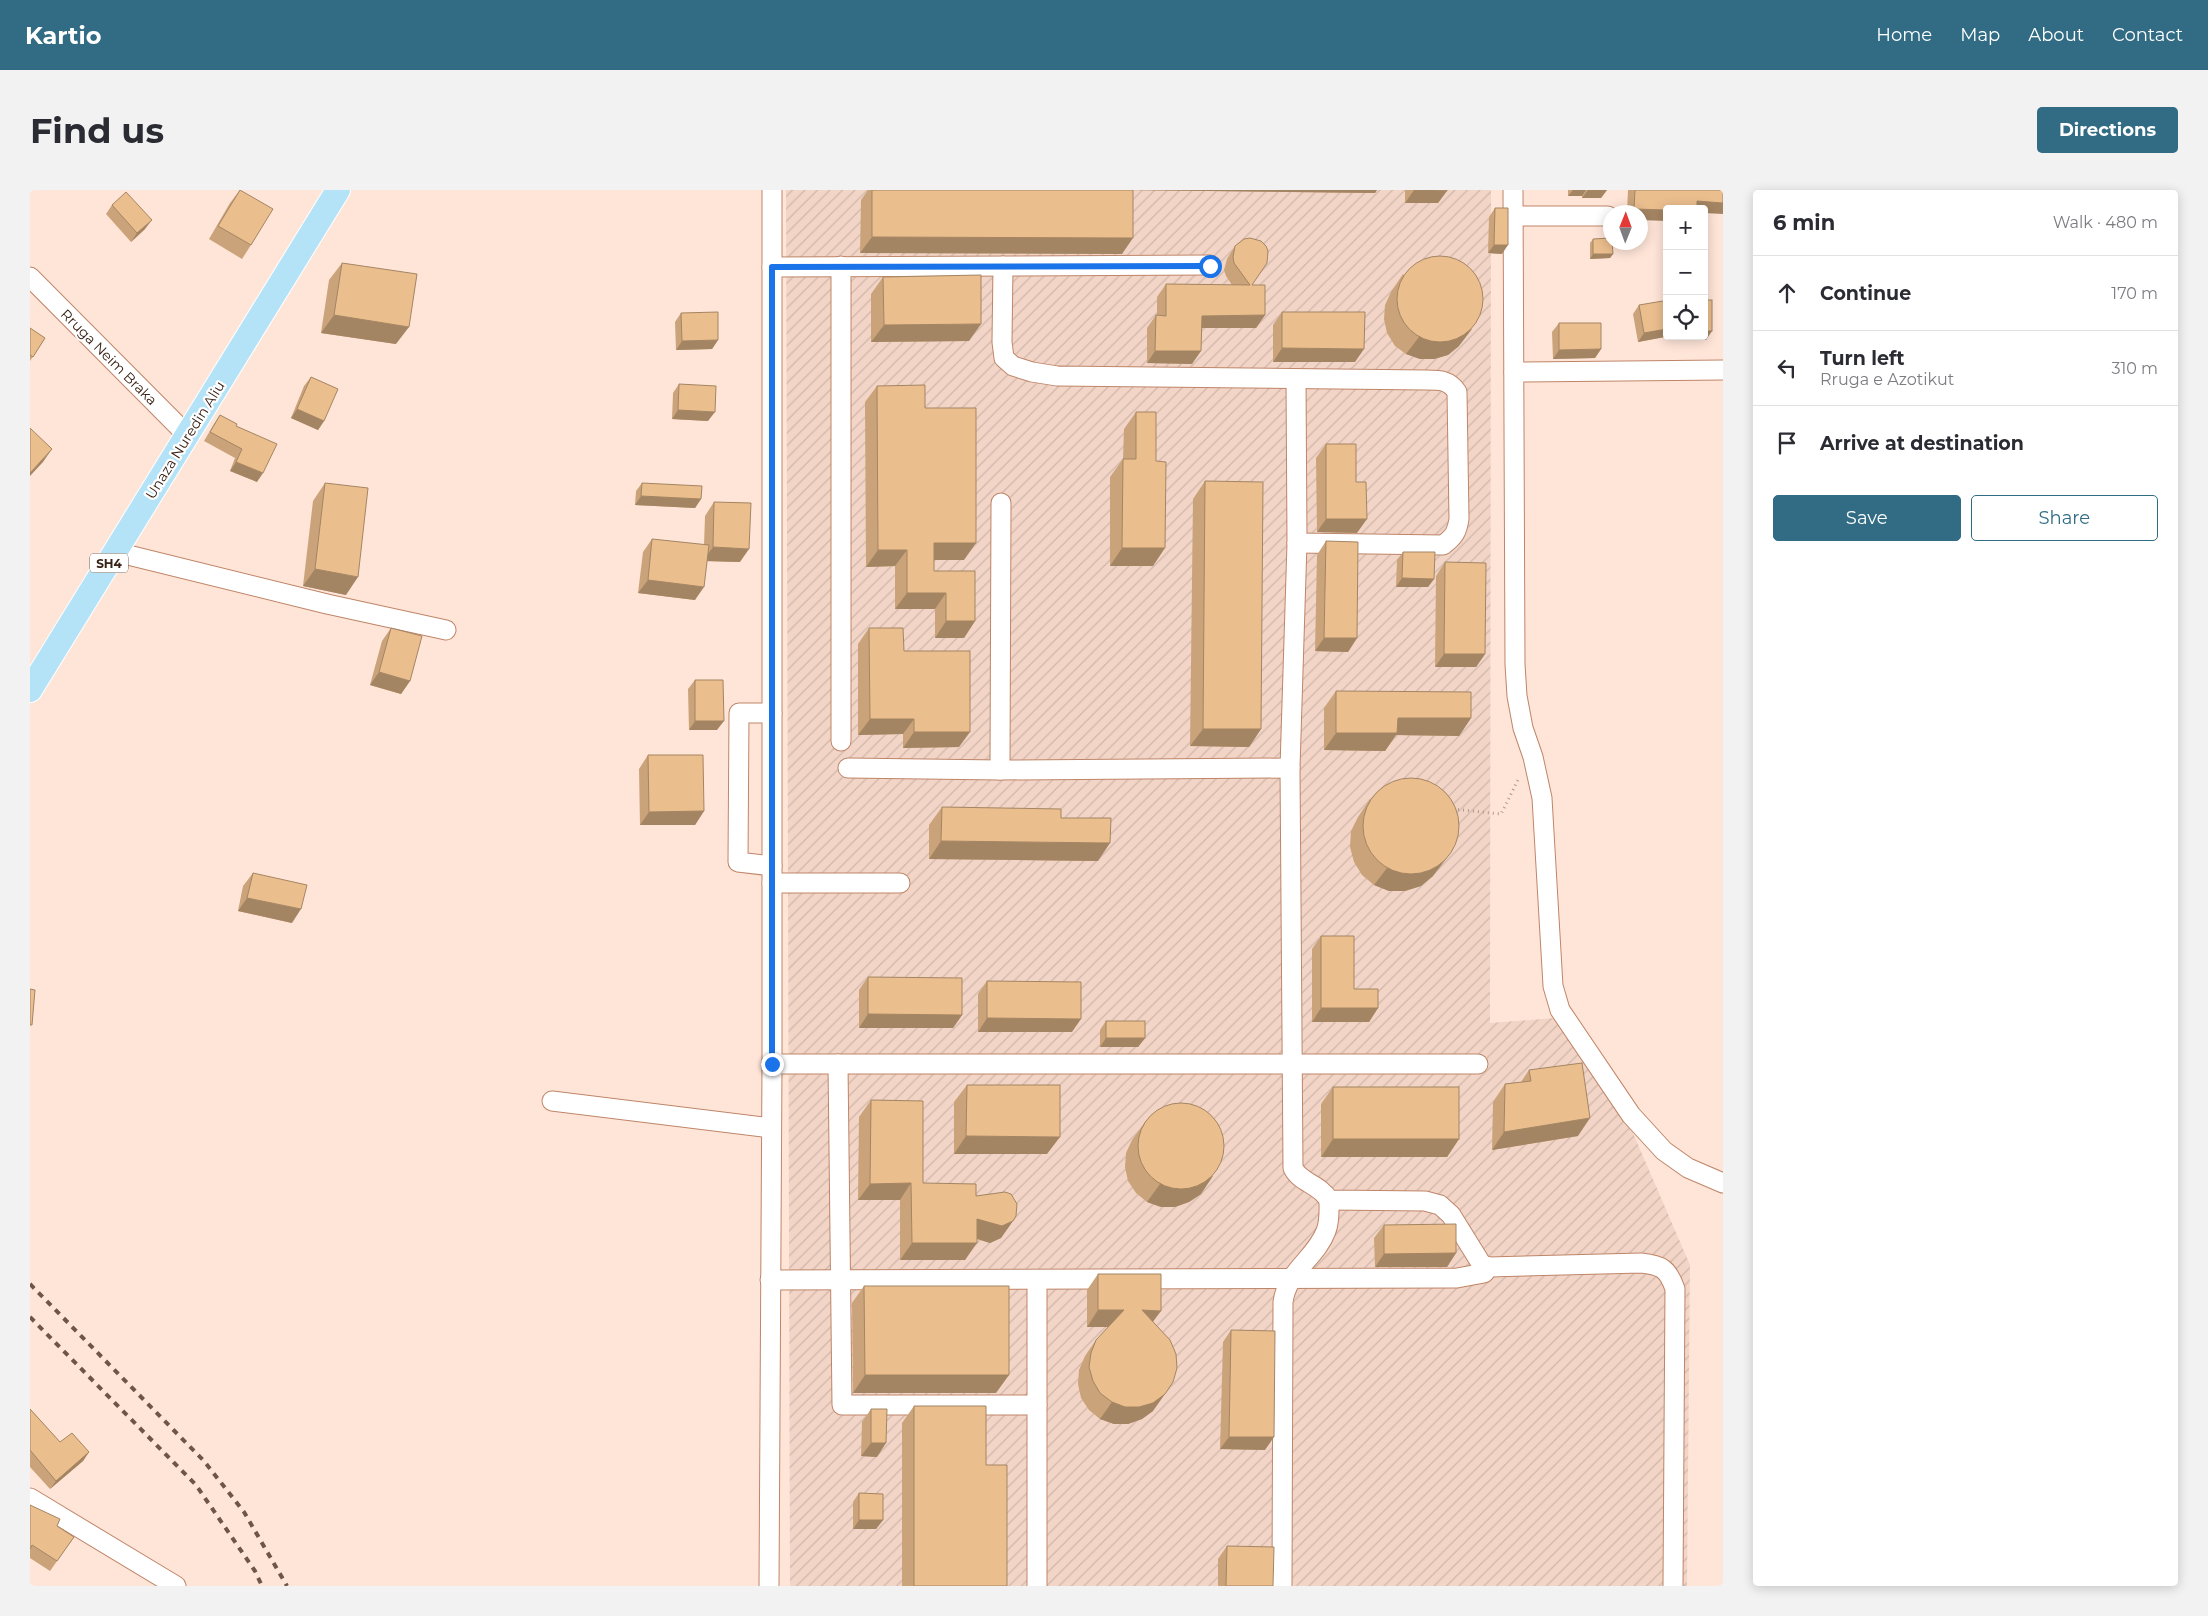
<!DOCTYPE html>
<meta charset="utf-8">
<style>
body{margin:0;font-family:Montserrat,sans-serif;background:#f2f2f3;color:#2b2b33}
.controls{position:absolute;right:15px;top:15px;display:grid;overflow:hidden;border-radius:5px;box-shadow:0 2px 12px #0003}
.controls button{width:45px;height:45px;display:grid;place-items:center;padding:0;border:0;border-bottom:1px solid #e1e1e2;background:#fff;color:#2b2b33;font:25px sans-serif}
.compass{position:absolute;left:1573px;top:15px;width:45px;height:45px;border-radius:50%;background:#fff;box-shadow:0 2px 12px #0003;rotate:1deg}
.stop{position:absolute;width:15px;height:15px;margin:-11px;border:4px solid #1a73e8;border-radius:50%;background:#fff}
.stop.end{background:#1a73e8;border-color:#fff;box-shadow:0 1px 5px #0008}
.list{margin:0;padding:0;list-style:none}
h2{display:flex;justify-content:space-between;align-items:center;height:65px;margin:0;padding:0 20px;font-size:21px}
h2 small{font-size:16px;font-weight:400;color:#7c7c81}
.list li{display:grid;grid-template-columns:32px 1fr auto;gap:15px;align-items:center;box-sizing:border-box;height:75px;padding:0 20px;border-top:1px solid #e1e1e2}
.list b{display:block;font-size:19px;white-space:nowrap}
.list p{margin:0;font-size:16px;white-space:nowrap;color:#7c7c81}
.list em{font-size:16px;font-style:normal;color:#7c7c81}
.actions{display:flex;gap:10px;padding:15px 20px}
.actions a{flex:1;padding:11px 0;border:1px solid #316c84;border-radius:5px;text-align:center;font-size:18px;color:#316c84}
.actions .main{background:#316c84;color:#fff}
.icon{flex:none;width:28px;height:28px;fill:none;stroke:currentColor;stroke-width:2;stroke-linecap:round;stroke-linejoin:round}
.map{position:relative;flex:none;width:1693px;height:1396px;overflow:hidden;border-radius:5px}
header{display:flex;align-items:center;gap:30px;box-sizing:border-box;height:70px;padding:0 25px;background:#316c84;color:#fff}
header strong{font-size:24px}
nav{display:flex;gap:28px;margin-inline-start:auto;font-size:18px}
.intro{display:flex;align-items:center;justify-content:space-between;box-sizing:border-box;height:120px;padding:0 30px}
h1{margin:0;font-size:35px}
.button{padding:12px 22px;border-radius:5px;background:#316c84;color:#fff;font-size:18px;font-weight:700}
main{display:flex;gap:30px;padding:0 30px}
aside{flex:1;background:#fff;border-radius:5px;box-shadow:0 2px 12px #0003}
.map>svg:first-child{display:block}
.industrial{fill:url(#industrial-furrows)}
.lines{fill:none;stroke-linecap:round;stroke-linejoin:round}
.minor-casing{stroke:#bf8568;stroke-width:21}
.major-casing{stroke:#fff;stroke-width:26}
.path{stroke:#b0978a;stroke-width:3;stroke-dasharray:1 4;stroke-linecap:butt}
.minor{stroke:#fff;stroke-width:19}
.major{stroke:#b4e3f8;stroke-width:24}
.rail{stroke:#6d5549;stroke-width:4;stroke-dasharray:6 6;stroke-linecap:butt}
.wall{fill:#caa37a}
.shaded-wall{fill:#a48563}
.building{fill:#ebbe8e;stroke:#a48563}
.route{stroke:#1a73e8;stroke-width:6}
.labels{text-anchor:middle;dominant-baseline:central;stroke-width:4.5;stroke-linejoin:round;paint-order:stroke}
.shield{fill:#fff;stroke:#73635a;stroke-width:1}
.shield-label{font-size:12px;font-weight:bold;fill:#372014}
.street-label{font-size:14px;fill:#372014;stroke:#fff}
</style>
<header>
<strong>Kartio</strong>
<nav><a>Home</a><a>Map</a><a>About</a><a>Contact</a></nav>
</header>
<div class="intro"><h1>Find us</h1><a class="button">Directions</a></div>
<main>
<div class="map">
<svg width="1693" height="1396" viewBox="0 0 1693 1396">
<defs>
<pattern id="industrial-furrows" width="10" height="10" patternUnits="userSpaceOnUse" patternTransform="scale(1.25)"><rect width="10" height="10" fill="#f2d5c7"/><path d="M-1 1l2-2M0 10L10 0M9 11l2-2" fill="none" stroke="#d0b7aa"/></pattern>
</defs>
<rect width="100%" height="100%" fill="#ffe5d8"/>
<polygon class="industrial" points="756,0 1461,0 1460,833 1525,828 1600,936 1660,1075 1657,1396 760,1396"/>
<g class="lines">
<defs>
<g id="minor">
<polyline points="1483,0 1485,474 1487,506 1493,538 1503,567 1512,608 1523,796 1530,820 1601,925 1634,961 1658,978 1693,993"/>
<polyline points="1483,26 1578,26"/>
<path d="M 973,76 L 972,152 L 974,168 L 983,176 L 1002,182 L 1027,186 L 1396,190 C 1410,190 1419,190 1427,202 L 1429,329 C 1427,342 1424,347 1413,355 L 1267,353"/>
<polyline points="742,77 1180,75"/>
<polyline points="0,87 158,246"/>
<polyline points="1484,182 1693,180"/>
<path d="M 1266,189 L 1267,353 L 1260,578 L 1263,978 C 1271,994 1289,993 1299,1010 L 1395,1011 L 1410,1015 L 1421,1025 L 1452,1075 L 1459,1077 L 1611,1073 C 1632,1075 1638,1079 1645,1099 L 1643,1396"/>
<polyline points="86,362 297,414 416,440"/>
<polyline points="811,551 811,76"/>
<polyline points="818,578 970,580 1260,578"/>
<polyline points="970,580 971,313"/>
<polyline points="742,676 708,672 709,523 742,523"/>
<polyline points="742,693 870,693"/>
<polyline points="742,874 1448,874"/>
<polyline points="808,874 812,1215 1007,1215"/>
<polyline points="522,911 741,938"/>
<polyline points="740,1090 1427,1088 1454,1083 1459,1077"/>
<polyline points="0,1308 146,1396"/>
<polyline points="739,1396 742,874 742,0"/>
<polyline points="1007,1396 1007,1090"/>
<path d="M 1252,1396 L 1253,1112 C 1257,1081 1286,1068 1296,1041 C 1300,1031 1299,1020 1299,1010"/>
</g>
<polyline id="major" points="0,500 308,0"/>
</defs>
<use href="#minor" class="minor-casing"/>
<use href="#major" class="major-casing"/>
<polyline class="path" points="1423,619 1471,624 1489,588"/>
<use href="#minor" class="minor"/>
<use href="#major" class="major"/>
<g class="rail">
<polyline points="0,1094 174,1271 214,1322 257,1396"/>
<polyline points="0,1127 166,1295 225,1381 232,1396"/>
</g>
</g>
<g class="wall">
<polygon points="210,0 221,55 212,69 179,49 200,13"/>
<polygon points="838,0 1347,0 1345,3 1103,0 1092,64 830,63 831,10"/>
<polygon points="1375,0 1417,0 1408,13 1375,13"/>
<polygon points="1538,0 1577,0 1571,8 1552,8 1552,6 1538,6"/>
<polygon points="1598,0 1693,0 1674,19 1610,22 1597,22"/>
<polygon points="82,15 115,39 101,52 76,24"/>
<polygon points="1465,18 1472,64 1458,63 1459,27"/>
<polygon points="1563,49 1583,64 1580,68 1560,69 1560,53"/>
<polygon points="1205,56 1235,125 1226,138 1171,138 1162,174 1117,173 1117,138 1126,125 1127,125 1127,107 1136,94 1202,95 1196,86 1194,80 1197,69"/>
<polygon points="312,73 366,154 291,143 299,90"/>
<polygon points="1373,84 1429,156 1418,165 1404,169 1390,169 1376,164 1365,156 1357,143 1354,129 1355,115 1361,102"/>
<polygon points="853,87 939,151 841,152 841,104"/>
<polygon points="1609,115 1637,146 1674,146 1676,150 1640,150 1640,146 1608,152 1603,124"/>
<polygon points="1252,122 1325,172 1243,172 1243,135"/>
<polygon points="651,123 688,150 682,159 646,160 645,132"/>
<polygon points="1529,133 1571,159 1565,168 1523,169 1522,142"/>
<polygon points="0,138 15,148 0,171"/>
<polygon points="281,187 294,231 288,240 261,228 274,196"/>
<polygon points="649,194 678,231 642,229 643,203"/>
<polygon points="847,196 895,218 934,370 904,370 904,381 945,431 934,448 905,448 905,419 865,419 865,376 836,377 835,212"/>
<polygon points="1106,222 1123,376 1080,376 1080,287 1093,269 1094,239"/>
<polygon points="190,225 206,236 227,292 200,281 205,268 174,251 184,234"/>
<polygon points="1296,254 1326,292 1327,343 1287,342 1286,268"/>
<polygon points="1175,291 1231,539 1219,557 1160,556 1163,309"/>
<polygon points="295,293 316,405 273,396 283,311"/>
<polygon points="612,293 671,309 665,318 605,315 606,301"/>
<polygon points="684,312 710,372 677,371 665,410 608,403 613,362 622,349 674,355 675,326"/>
<polygon points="1296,351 1327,448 1318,462 1285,461 1287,365"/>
<polygon points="1373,362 1404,389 1398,397 1366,397 1367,370"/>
<polygon points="1415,372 1455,464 1446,477 1405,477 1406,386"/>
<polygon points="361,438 380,491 371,504 340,495 352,451"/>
<polygon points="839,438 874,461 929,557 873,558 873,544 828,545 828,454"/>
<polygon points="665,490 687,540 659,540 658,499"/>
<polygon points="1306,501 1441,528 1429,546 1366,545 1355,561 1294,560 1294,518"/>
<polygon points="618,565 674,621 665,635 610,635 609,579"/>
<polygon points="1340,609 1403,686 1391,696 1375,701 1359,701 1344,695 1332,685 1324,672 1320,657 1321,641 1328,627"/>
<polygon points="912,617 1031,628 1068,671 899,669 899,635"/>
<polygon points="223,683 262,733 208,721 213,696"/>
<polygon points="1291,746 1324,799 1348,818 1339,832 1282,832 1282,759"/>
<polygon points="838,787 932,825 923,838 829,838 829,800"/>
<polygon points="957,791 1042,842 948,842 948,804"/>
<polygon points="1076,831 1115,848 1108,857 1070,857 1070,840"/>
<polygon points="1499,880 1548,946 1462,960 1463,912 1475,894 1491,892"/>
<polygon points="937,895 1017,964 924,964 924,912"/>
<polygon points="1303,897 1429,949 1417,967 1291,967 1291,914"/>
<polygon points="841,910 893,993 946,1006 986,1026 971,1048 960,1053 947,1049 935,1070 870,1070 870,1010 828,1010 829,927"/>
<polygon points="1115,932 1171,1004 1159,1012 1145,1017 1131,1017 1117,1012 1106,1003 1098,991 1095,977 1096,963 1102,950"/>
<polygon points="1354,1035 1426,1063 1417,1077 1345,1077 1344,1048"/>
<polygon points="1068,1084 1123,1132 1123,1221 1112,1229 1098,1234 1084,1234 1070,1229 1059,1220 1051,1208 1048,1194 1049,1180 1055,1166 1066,1150 1079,1137 1057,1137 1057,1100"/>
<polygon points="834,1096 966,1203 823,1203 822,1113"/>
<polygon points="1201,1140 1235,1260 1190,1259 1193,1152"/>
<polygon points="884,1216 956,1275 977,1396 872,1396 872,1233"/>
<polygon points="0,1219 30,1252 59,1262 53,1271 20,1299 0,1277"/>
<polygon points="841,1219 847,1267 831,1266 832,1232"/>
<polygon points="829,1303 853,1330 846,1339 823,1339 823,1312"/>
<polygon points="0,1315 27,1336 44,1347 20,1381 0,1368"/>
<polygon points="1197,1356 1243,1396 1188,1396 1188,1369"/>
</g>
<g class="shaded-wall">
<polygon points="1092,0 1347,0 1345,3"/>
<polygon points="1384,0 1417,1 1408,13 1375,13"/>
<polygon points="1543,0 1556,0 1552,6 1538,6"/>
<polygon points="1558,0 1577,0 1571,8 1552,8"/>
<polygon points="1667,11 1693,13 1693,24 1674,23 1674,19 1662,19"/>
<polygon points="1604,19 1637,20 1637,31 1610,30 1610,22 1602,22"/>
<polygon points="122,30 115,39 101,52 107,43"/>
<polygon points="842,47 1103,48 1092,64 830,63"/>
<polygon points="1464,55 1478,55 1472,64 1458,63"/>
<polygon points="1563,64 1583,64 1580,68 1560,69"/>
<polygon points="304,125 379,137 366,154 291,143"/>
<polygon points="1235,125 1226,138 1163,138 1172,126"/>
<polygon points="951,134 939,151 841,152 854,135"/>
<polygon points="1442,139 1429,156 1418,165 1404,169 1390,169 1376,164 1389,147"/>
<polygon points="1637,139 1637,146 1640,146 1608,152 1614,143"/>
<polygon points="1674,141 1682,141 1676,150 1640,150 1642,146 1674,146"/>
<polygon points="688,150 682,159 646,160 652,151"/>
<polygon points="1252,158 1334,159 1325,172 1243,172"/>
<polygon points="1571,159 1565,168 1523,169 1529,160"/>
<polygon points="1125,161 1171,161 1162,174 1117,173"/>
<polygon points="267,219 294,231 288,240 261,228"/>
<polygon points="648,220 685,222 678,231 642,229"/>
<polygon points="22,259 13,272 0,286 0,283"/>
<polygon points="206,272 233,283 227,292 200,281"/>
<polygon points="611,306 671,309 665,318 605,315"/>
<polygon points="1296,329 1337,329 1327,343 1287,342"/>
<polygon points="904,353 946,353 934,370 892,370"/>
<polygon points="683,357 719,359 710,372 673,371"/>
<polygon points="1092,358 1135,358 1123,376 1080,376"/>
<polygon points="848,360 877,360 865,376 836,377"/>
<polygon points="285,379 328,387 316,405 273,396"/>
<polygon points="1372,388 1404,389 1398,397 1366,397"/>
<polygon points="618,390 674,397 665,410 608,403"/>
<polygon points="877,403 916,403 905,419 865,419"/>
<polygon points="916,431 945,431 934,448 905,448"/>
<polygon points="1294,448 1327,448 1318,462 1285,461"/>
<polygon points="1414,464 1455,464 1446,477 1405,477"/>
<polygon points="349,482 380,491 371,504 340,495"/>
<polygon points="1368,528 1441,528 1429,546 1366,545 1355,561 1294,560 1306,543"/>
<polygon points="840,529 884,529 873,544 828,545"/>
<polygon points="665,531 694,531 687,540 659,540"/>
<polygon points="1173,539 1231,539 1219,557 1160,556"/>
<polygon points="884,542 940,542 929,557 873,558"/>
<polygon points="674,621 665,635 610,635 619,622"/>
<polygon points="911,651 1080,653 1068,671 899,669"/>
<polygon points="1416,669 1403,686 1391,696 1375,701 1359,701 1344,695 1357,678"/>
<polygon points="217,708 271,719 262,733 208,721"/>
<polygon points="1291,818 1348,818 1339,832 1282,832"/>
<polygon points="838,824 932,825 923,838 829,838"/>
<polygon points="957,828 1051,829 1042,842 948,842"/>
<polygon points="1076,848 1115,848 1108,857 1070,857"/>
<polygon points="1560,928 1548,946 1462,960 1474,942"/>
<polygon points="936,946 1030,947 1017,964 924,964"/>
<polygon points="1303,949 1429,949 1417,967 1291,967"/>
<polygon points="1183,986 1171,1004 1159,1012 1145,1017 1131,1017 1117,1012 1130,994"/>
<polygon points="881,993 870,1010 828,1010 840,994"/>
<polygon points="947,1029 983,1031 971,1048 960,1053 935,1045"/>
<polygon points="882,1053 947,1053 935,1070 870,1070"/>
<polygon points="1426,1063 1417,1077 1345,1077 1354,1064"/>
<polygon points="1068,1120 1094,1120 1083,1137 1057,1137"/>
<polygon points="1112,1120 1131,1121 1119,1137"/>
<polygon points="835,1185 979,1185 966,1203 823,1203"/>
<polygon points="1135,1204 1123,1221 1112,1229 1098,1234 1084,1234 1070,1229 1082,1212"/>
<polygon points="1199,1247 1244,1247 1235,1260 1190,1259"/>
<polygon points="841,1253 856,1253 847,1267 831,1266"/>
<polygon points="59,1262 53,1271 20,1299 26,1291"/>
<polygon points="829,1330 853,1330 846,1339 823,1339"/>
</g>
<g class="building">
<polygon points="210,0 243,19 221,55 188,36"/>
<polygon points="842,0 1103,0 1103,48 842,47"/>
<polygon points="1384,0 1417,0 1417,1"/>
<polygon points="1605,0 1693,0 1693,13 1667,11 1667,19 1637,19 1637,20 1604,19"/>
<polygon points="96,2 122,30 107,43 82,15"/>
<polygon points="1465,18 1478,18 1478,55 1464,55"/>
<polygon points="1220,48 1231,51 1236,56 1238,61 1237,73 1222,95 1235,95 1235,125 1172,126 1171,161 1125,161 1126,125 1136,126 1136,94 1220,95 1204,73 1203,67 1205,56 1214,49"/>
<polygon points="1580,48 1580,52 1582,52 1583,64 1563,64 1563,49"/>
<circle cx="1410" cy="109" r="43"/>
<polygon points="312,73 387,84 379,137 304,125"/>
<polygon points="951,85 951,134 854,135 853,87"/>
<rect x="1674" y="110" width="8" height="31"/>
<polygon points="1633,111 1637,111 1637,139 1614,143 1609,115"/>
<polygon points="688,122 688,150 652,151 651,123"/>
<polygon points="1252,122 1335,122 1334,159 1252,158"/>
<polygon points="1529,133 1571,133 1571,159 1529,160"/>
<polygon points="0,138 15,148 3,167 0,165"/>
<polygon points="281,187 308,199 294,231 267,219"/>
<polygon points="649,194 686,196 685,222 648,220"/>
<polygon points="895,195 895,218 946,218 946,353 904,353 904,381 945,381 945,431 916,431 916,403 877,403 877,360 848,360 847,196"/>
<polygon points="1106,222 1126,222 1126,271 1136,272 1135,358 1092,358 1093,269 1106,269"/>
<polygon points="190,225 207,234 206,236 247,254 233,283 206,272 212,259 180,242"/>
<polygon points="0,238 22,259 0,283"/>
<polygon points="1296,254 1326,254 1326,292 1336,292 1337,329 1296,329"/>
<polygon points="1175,291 1233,292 1231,539 1173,539"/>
<polygon points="295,293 338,298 328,387 285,379"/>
<polygon points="612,293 672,296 671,309 611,306"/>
<polygon points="684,312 721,313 719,359 683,357"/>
<polygon points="622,349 679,355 674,397 618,390"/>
<polygon points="1296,351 1328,352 1327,448 1294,448"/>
<polygon points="1373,362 1405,362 1404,389 1372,388"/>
<polygon points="1415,372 1456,373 1455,464 1414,464"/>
<polygon points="361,438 392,446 380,491 349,482"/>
<polygon points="839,438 873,438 874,461 940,461 940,542 884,542 884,529 840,529"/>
<polygon points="665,490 693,490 694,531 665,531"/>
<polygon points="1306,501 1441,502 1441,528 1368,528 1367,543 1306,543"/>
<polygon points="618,565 673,565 674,621 619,622"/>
<circle cx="1381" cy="636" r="48"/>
<polygon points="912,617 1031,619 1031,628 1081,628 1080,653 911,651"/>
<polygon points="223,683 277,695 271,719 217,708"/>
<polygon points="1291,746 1324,746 1324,799 1348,799 1348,818 1291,818"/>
<polygon points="838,787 932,788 932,825 838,824"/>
<polygon points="957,791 1051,792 1051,829 957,828"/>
<polygon points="0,799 5,800 2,835 0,835"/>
<rect x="1076" y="831" width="39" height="17"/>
<polygon points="1552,873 1560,928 1474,942 1475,894 1501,891 1499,880"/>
<polygon points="937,895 1030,895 1030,947 936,946"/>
<rect x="1303" y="897" width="126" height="52"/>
<polygon points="841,910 893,911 893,993 946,994 946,1006 975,1002 981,1004 987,1014 986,1026 983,1031 972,1036 947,1029 947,1053 882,1053 881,993 840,994"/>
<circle cx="1151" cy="956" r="43"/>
<polygon points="1426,1034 1426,1063 1354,1064 1354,1035"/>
<polygon points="1068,1084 1131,1084 1131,1121 1112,1120 1140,1150 1146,1164 1147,1178 1143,1192 1135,1204 1123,1213 1109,1217 1095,1217 1082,1212 1070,1203 1063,1191 1059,1177 1061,1163 1066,1150 1094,1120 1068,1120"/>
<polygon points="834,1096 979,1096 979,1185 835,1185"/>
<polygon points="1201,1140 1245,1141 1244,1247 1199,1247"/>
<polygon points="884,1216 956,1216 956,1275 977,1275 977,1396 884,1396"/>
<polygon points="0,1219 30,1252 42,1243 59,1262 26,1291 0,1260"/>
<polygon points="841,1219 857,1219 856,1253 841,1253"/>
<polygon points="829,1303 853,1304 853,1330 829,1330"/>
<polygon points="0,1315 30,1329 27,1336 44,1347 27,1371 2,1355 0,1359"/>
<polygon points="1197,1356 1244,1357 1243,1396 1196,1396"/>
</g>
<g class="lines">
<polyline class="route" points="742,874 742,77 1180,76"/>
</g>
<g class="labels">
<rect class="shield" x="60" y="363.5" width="38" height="19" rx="4"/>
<g class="shield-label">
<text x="79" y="373">SH4</text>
</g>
<g class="street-label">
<text transform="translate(79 167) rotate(45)">Rruga Neim Braka</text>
<text transform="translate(155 250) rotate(-58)">Unaza Nuredin Aliu</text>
</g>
</g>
</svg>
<div class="controls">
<button>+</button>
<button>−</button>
<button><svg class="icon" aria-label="locate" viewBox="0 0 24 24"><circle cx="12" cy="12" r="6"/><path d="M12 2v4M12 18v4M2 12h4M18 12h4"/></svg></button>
</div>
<svg class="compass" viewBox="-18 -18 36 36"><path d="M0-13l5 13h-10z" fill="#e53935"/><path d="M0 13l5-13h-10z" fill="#7c7c81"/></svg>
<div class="stop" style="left:1180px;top:76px"></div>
<div class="stop end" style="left:742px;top:874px"></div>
</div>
<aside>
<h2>6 min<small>Walk · 480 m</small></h2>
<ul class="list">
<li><svg class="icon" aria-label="ahead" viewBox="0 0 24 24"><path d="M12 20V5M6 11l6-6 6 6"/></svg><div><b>Continue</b></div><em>170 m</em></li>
<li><svg class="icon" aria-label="left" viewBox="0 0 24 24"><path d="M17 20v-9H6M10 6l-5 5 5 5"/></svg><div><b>Turn left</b><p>Rruga e Azotikut</p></div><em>310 m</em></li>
<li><svg class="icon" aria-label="arrive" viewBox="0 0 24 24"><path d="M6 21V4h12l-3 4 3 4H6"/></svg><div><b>Arrive at destination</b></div></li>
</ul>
<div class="actions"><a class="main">Save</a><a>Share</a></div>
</aside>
</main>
